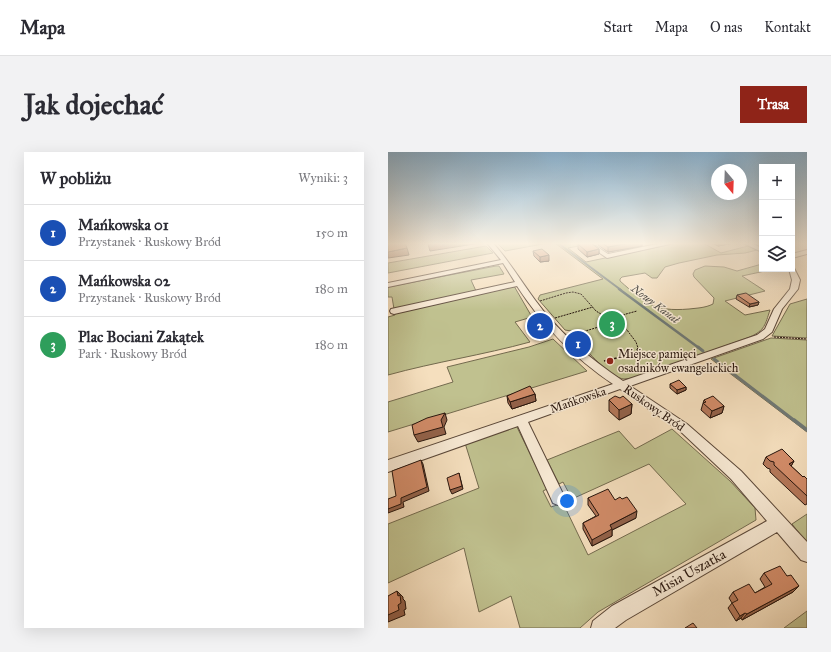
<!DOCTYPE html>
<html lang="pl">
<meta charset="utf-8">
<style>
body{margin:0;font-family:"IM FELL Great Primer",serif;background:#f2f2f3;color:#2b2b33}
.controls{position:absolute;right:12px;top:12px;display:grid;overflow:hidden;border-radius:0px;box-shadow:0 4px 16px #0002}
.controls button{width:36px;height:36px;display:grid;place-items:center;padding:0;border:0;border-bottom:1px solid #e1e1e2;background:#fff;color:#2b2b33;font:20px sans-serif}
.compass{position:absolute;left:323px;top:12px;width:36px;height:36px;border-radius:50%;background:#fff;box-shadow:0 4px 16px #0002;rotate:161deg}
.you{position:absolute;left:179px;top:349px;width:14px;height:14px;margin:-10px;border:3px solid #fff;border-radius:50%;background:#1a73e8;box-shadow:0 0 0 6px #1a73e833}
.badge{display:grid;place-items:center;width:26px;height:26px;border-radius:50%;background:#8f2418;color:#fff;font-size:13px;font-weight:700}
.pin{position:absolute;translate:-50% -50%;border:2px solid #fff;box-shadow:0 1px 4px #0006}
.list{margin:0;padding:0;list-style:none}
h2{display:flex;justify-content:space-between;align-items:center;height:52px;margin:0;padding:0 16px;font-size:17px}
h2 small{font-size:13px;font-weight:400;color:#7c7c81}
.list li{display:grid;grid-template-columns:26px 1fr auto;gap:12px;align-items:center;box-sizing:border-box;height:56px;padding:0 16px;border-top:1px solid #e1e1e2}
.list b{display:block;font-size:15px;white-space:nowrap}
.list p{margin:0;font-size:13px;white-space:nowrap;color:#7c7c81}
.list em{font-size:13px;font-style:normal;color:#7c7c81}
.icon{flex:none;width:22px;height:22px;fill:none;stroke:currentColor;stroke-width:2;stroke-linecap:round;stroke-linejoin:round}
.map{position:relative;flex:none;width:419px;height:476px;overflow:hidden;border-radius:0px}
header{display:flex;align-items:center;gap:24px;box-sizing:border-box;height:56px;padding:0 20px;background:#fff;border-bottom:1px solid #e1e1e2}
header strong{font-size:19px}
nav{display:flex;gap:22px;margin-inline-start:auto;font-size:14px}
.intro{display:flex;align-items:center;justify-content:space-between;box-sizing:border-box;height:96px;padding:0 24px}
h1{margin:0;font-size:28px}
.button{padding:10px 18px;border-radius:0px;background:#8f2418;color:#fff;font-size:14px;font-weight:700}
main{display:flex;gap:24px;padding:0 24px}
aside{flex:1;background:#fff;border-radius:0px;box-shadow:0 4px 16px #0002}
.map>svg:first-child{display:block}
.green{fill:#c0c18f;stroke:#736a4e}
.lines{fill:none;stroke-linecap:round;stroke-linejoin:round}
.stream-far3{stroke:#6f7875;stroke-width:2}
.stream-far2{stroke:#6f7875;stroke-width:2.5}
.stream-far1{stroke:#6f7875;stroke-width:3}
.stream{stroke:#6f7875;stroke-width:3.5}
.minor-casing{stroke:#5a4738;stroke-width:2}
.path-far1{stroke:#26140c;stroke-width:1;stroke-dasharray:2 1;stroke-linecap:butt}
.path{stroke:#26140c;stroke-width:1.5;stroke-dasharray:3 2;stroke-linecap:butt}
.minor{fill:#f8ead5;fill-rule:evenodd}
.wall{fill:#b5785a;stroke:#26140c}
.shaded-wall{fill:#93624a;stroke:#26140c}
.building{fill:#d28c69;stroke:#26140c}
.poi-dot{fill:#8f2418;stroke:#f8ead5;stroke-width:1.5}
.labels{text-anchor:middle;dominant-baseline:central;stroke-width:3;stroke-linejoin:round;paint-order:stroke}
.far-water-label{font-size:11px;font-style:italic;fill:#514e49;stroke:#f8ead5}
.poi-label{font-size:12px;fill:#26140c;stroke:#f8ead5;text-anchor:start}
.street-label{font-size:12px;fill:#26140c;stroke:#f8ead5}
.near-street-label{font-size:14px;fill:#26140c;stroke:#f8ead5}
</style>
<header>
<strong>Mapa</strong>
<nav><a>Start</a><a>Mapa</a><a>O nas</a><a>Kontakt</a></nav>
</header>
<div class="intro"><h1>Jak dojechać</h1><a class="button">Trasa</a></div>
<main>
<aside>
<h2>W pobliżu<small>Wyniki: 3</small></h2>
<ul class="list">
<li><span class="badge" style="background:#1a4fb4">1</span><div><b>Mańkowska 01</b><p>Przystanek · Ruskowy Bród</p></div><em>150 m</em></li>
<li><span class="badge" style="background:#1a4fb4">2</span><div><b>Mańkowska 02</b><p>Przystanek · Ruskowy Bród</p></div><em>180 m</em></li>
<li><span class="badge" style="background:#2e9e5b">3</span><div><b>Plac Bociani Zakątek</b><p>Park · Ruskowy Bród</p></div><em>180 m</em></li>
</ul>
</aside>
<div class="map">
<svg width="419" height="476" viewBox="0 0 419 476">
<rect width="100%" height="100%" fill="#f5dfbe"/>
<filter id="stains"><feTurbulence type="fractalNoise" baseFrequency=".005" numOctaves="4"/><feColorMatrix values="0 0 0 0 .2 0 0 0 0 .09 0 0 0 0 .02 0 0 0 .5 -.17"/></filter>
<radialGradient id="worn" r=".72"><stop offset=".6" stop-color="#630" stop-opacity="0"/><stop offset="1" stop-color="#630" stop-opacity=".3"/></radialGradient>
<g class="green">
<polygon points="109,91 160,91 117,99"/>
<path d="M 167,91 L 207,91 L 180,96 L 198,110 L 289,91 L 315,91 L 333,101 L 360,94 L 369,98 L 357,101 L 329,103 L 291,111 L 277,115 L 269,126 L 264,126 L 257,121 L 234,125 L 232,127 L 232,129 C 257,151 266,160 301,157 C 309,156 317,156 325,152 L 326,146 L 306,125 L 305,122 L 307,118 L 317,114 L 336,115 L 349,119 L 374,112 L 374,117 L 386,117 L 354,124 L 377,139 L 337,149 L 357,163 L 382,158 C 377,173 377,178 362,185 L 246,226 C 243,226 239,227 236,227 C 222,226 199,198 189,189 L 192,186 L 192,182 L 189,180 L 177,178 L 150,147 L 152,143 L 215,127 Z"/>
<polygon points="98,94 105,101 0,121 0,111"/>
<polygon points="108,114 111,114 116,122 83,128 88,139 6,157 4,145 0,145 0,135"/>
<path d="M 126,134 L 144,165 L 127,170 L 142,190 C 95,203 47,210 0,223 L 0,165 L 7,163 L 7,160 Z"/>
<polygon points="419,147 419,186 384,184 402,152"/>
<polygon points="383,186 419,188 419,280 323,207"/>
<polygon points="165,187 199,219 0,280 0,250 65,230 59,215 141,195"/>
<polygon points="128,273 159,337 155,339 163,355 175,351 200,403 298,352 261,312 184,347 175,330 171,332 159,308 231,279 247,297 284,277 342,329 367,356 368,368 210,460 192,476 132,476 123,444 91,460 76,396 0,431 0,372 91,336 77,291"/>
<polygon points="419,362 419,391 404,372"/>
<polygon points="419,459 419,476 396,476"/>
</g>
<g class="lines">
<polyline class="stream-far3" points="170,91 233,138"/>
<polyline class="stream-far2" points="231,137 311,196"/>
<g class="stream-far1">
<polyline points="310,195 315,199"/>
<polyline points="326,207 407,269"/>
</g>
<polyline class="stream" points="406,268 419,278"/>
<defs>
<g id="minor">
<path d="M 99,91 L 105,91 C 121,109 133,129 147,148 C 171,181 201,206 235,229 L 369,183 L 377,177 L 386,157 L 402,137 L 404,128 L 401,117 L 406,116 L 412,128 L 410,137 L 394,157 L 384,180 L 375,187 L 242,234 L 299,272 L 353,319 L 419,390 L 419,410 L 413,408 L 389,380 L 238,468 L 227,476 L 203,476 L 205,469 L 224,454 L 379,369 L 343,327 L 291,278 L 232,237 L 140,270 L 177,346 L 175,351 L 170,353 L 165,351 L 130,274 L 0,320 L 0,308 L 225,232 C 185,205 155,174 129,134 L 6,162 L 3,161 L 2,159 L 3,157 L 127,130 L 115,111 L 0,135 L 0,131 L 113,108 Z"/>
<polygon points="274,91 286,91 219,106 203,95 208,94 220,102"/>
<polygon points="355,91 363,91 374,96 374,100"/>
<polygon points="419,98 419,102 404,106 404,102"/>
</g>
</defs>
<use href="#minor" class="minor-casing"/>
<g class="path-far1">
<polyline points="152,149 178,141 185,140 193,142 208,159 239,178 248,190 250,196"/>
<polyline points="167,166 205,155"/>
<polyline points="224,168 238,162 249,159"/>
<polyline points="184,183 214,174 231,172"/>
<polyline points="386,185 419,187"/>
</g>
<polyline class="path" points="216,209 245,202 250,197 249,195"/>
<use href="#minor" class="minor"/>
</g>
<g class="wall">
<polygon points="210,91 254,91 254,94 220,100 210,93"/>
<polygon points="324,91 346,91 330,94"/>
<polygon points="190,92 211,97 211,102 199,105 190,97"/>
<polygon points="145,99 161,109 152,110 146,104"/>
<polygon points="349,143 371,150 370,153 361,155 348,147"/>
<polygon points="282,232 298,235 298,238 289,242 282,236"/>
<polygon points="147,242 148,249 124,257 120,251 119,244"/>
<polygon points="221,248 244,252 243,262 231,268 221,259"/>
<polygon points="316,248 336,254 334,261 322,266 313,258"/>
<polygon points="378,305 406,309 403,314 415,325 419,327 419,352 417,353 382,320 382,317 379,316 375,312"/>
<polygon points="200,346 227,348 248,366 224,378 224,384 204,394 195,377 195,371 208,364 200,353"/>
<polygon points="376,421 399,424 411,434 405,440 354,468 353,466 348,469 340,456 344,451 341,446 345,440 367,441 377,435 372,427"/>
</g>
<g class="shaded-wall">
<polygon points="48,91 86,91 86,92 42,99 40,92"/>
<polygon points="241,91 254,91 254,94 220,100 220,95"/>
<polygon points="334,91 346,91 330,94 331,92"/>
<polygon points="19,96 21,103 0,106 0,100"/>
<polygon points="211,97 211,102 199,105 199,100"/>
<polygon points="161,103 161,109 152,110 152,105"/>
<polygon points="371,150 370,153 361,155 362,152"/>
<polygon points="298,235 298,238 289,242 289,238"/>
<polygon points="147,242 148,249 124,257 122,250"/>
<polygon points="244,252 243,262 231,268 231,258"/>
<polygon points="336,254 334,261 322,266 324,259"/>
<polygon points="57,261 59,268 56,275 58,282 30,290 26,283"/>
<polygon points="33,308 35,312 41,339 15,350 16,355 0,361 0,357 13,346"/>
<polygon points="406,309 402,316 401,312"/>
<polygon points="71,321 75,337 64,342 62,338"/>
<polygon points="249,359 248,366 224,378 224,384 204,394 204,388 222,373"/>
<polygon points="411,434 405,440 354,468 359,462"/>
<polygon points="9,439 15,445 15,447 17,449 18,457 16,458 17,463 0,470 0,463"/>
<polygon points="357,461 353,466 348,469 352,464"/>
</g>
<g class="building">
<polygon points="0,91 17,91 19,96 0,100"/>
<polygon points="39,91 48,91 40,92"/>
<polygon points="196,91 203,91 211,97 199,100 190,92"/>
<polygon points="214,91 241,91 220,95"/>
<polygon points="154,97 161,103 152,105 145,99"/>
<polygon points="358,141 371,150 362,152 349,143"/>
<polygon points="291,228 298,235 289,238 282,232"/>
<polygon points="142,234 147,242 122,250 119,244"/>
<polygon points="227,244 232,246 235,244 244,252 231,258 221,248"/>
<polygon points="325,244 336,254 324,259 315,251 318,250 316,248"/>
<polygon points="57,261 53,268 55,275 26,283 24,273 39,266"/>
<polygon points="394,297 406,309 401,312 415,325 416,324 419,327 419,344 386,313 386,310 382,309 378,305"/>
<polygon points="33,308 39,335 13,346 13,352 0,357 0,347 8,344 4,319"/>
<polygon points="71,321 74,334 62,338 59,326"/>
<polygon points="220,337 227,348 232,345 234,347 239,345 249,359 222,373 224,377 204,388 195,371 211,363 200,346"/>
<polygon points="392,414 399,424 403,423 411,434 359,462 357,461 352,464 344,451 350,448 345,440 361,432 367,441 384,432 376,421"/>
<polygon points="9,439 10,444 12,443 13,451 10,453 11,458 0,463 0,444"/>
<polygon points="305,471 309,476 297,476"/>
</g>
<linearGradient id="sky" x2="0" y2="1"><stop stop-color="#8bb6d6"/><stop offset="0.58" stop-color="#faf1e2"/><stop offset="1" stop-color="#faf1e2" stop-opacity="0"/></linearGradient>
<rect width="419" height="158" fill="url(#sky)"/>
<circle class="poi-dot" cx="222" cy="209" r="4"/>
<g class="labels">
<g class="far-water-label">
<text transform="translate(267 152) rotate(37)">Nowy Kanał</text>
</g>
<g class="poi-label">
<text x="230" y="202">Miejsce pamięci<tspan x="230" dy="14">osadników ewangelickich</tspan></text>
</g>
<g class="street-label">
<text transform="translate(190 248) rotate(-19)">Mańkowska</text>
<text transform="translate(266 256) rotate(35)">Ruskowy Bród</text>
</g>
<g class="near-street-label">
<text transform="translate(301 421) rotate(-29)">Misia Uszatka</text>
</g>
</g>
<rect width="100%" height="100%" filter="url(#stains)"/>
<rect width="100%" height="100%" fill="url(#worn)"/>
</svg>
<div class="controls">
<button>+</button>
<button>−</button>
<button><svg class="icon" aria-label="layers" viewBox="0 0 24 24"><path d="M12 4l9 5-9 5-9-5zM3 14l9 5 9-5"/></svg></button>
</div>
<svg class="compass" viewBox="-18 -18 36 36"><path d="M0-13l5 13h-10z" fill="#e53935"/><path d="M0 13l5-13h-10z" fill="#7c7c81"/></svg>
<div class="you"></div>
<div class="pin badge" style="left:190px;top:192px;background:#1a4fb4">1</div>
<div class="pin badge" style="left:152px;top:174px;background:#1a4fb4">2</div>
<div class="pin badge" style="left:224px;top:172px;background:#2e9e5b">3</div>
</div>
</main>
